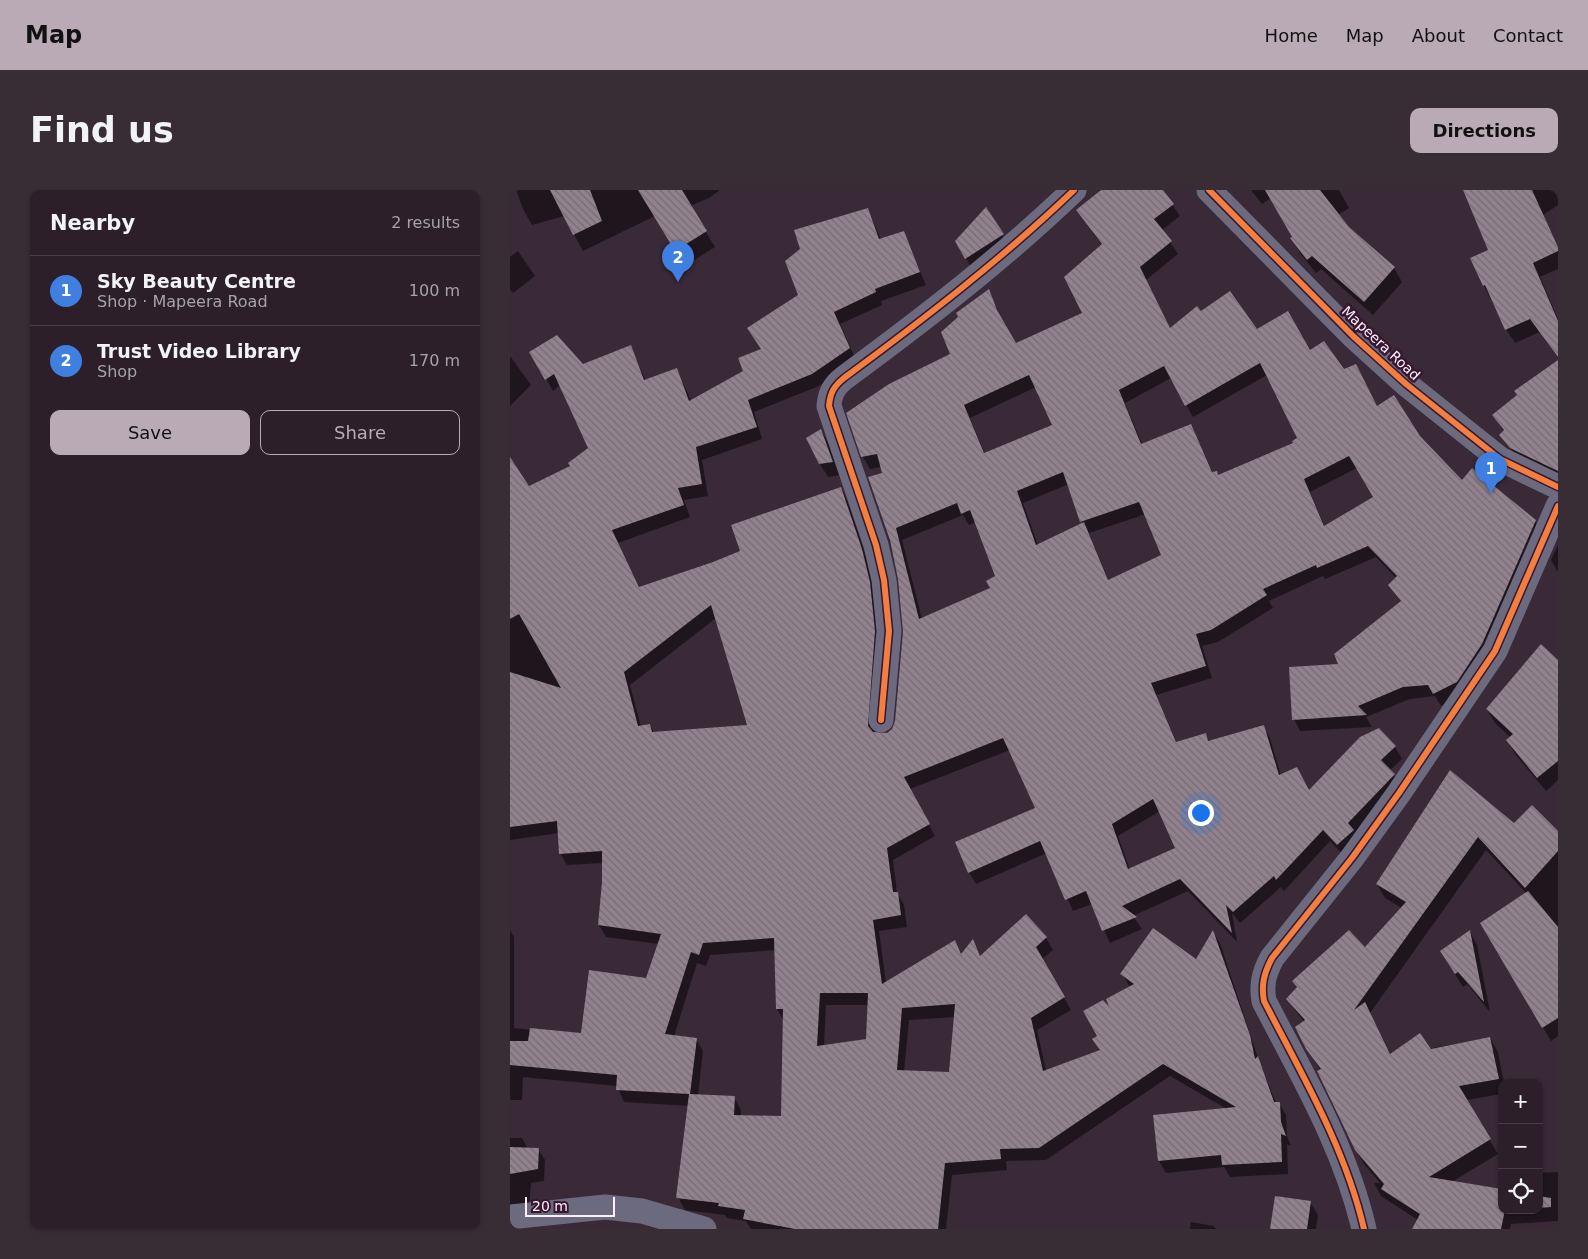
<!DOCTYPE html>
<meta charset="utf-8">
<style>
body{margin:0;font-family:"DejaVu Sans",sans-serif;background:#382c35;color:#f1f3f6}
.controls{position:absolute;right:15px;bottom:15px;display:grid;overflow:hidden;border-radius:10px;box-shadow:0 1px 4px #0004}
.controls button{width:45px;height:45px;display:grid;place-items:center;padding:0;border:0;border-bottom:1px solid #483d46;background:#2c1f29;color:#f1f3f6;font:25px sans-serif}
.scale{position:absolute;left:15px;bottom:12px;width:90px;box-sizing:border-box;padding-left:5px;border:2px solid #fdf0fa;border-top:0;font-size:14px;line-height:18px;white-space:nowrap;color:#fdf0fa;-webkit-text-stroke:4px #371731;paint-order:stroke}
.you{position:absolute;left:690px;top:622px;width:18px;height:18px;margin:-12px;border:4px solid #fff;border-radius:50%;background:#1a73e8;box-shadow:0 0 0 8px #1a73e833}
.badge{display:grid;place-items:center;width:32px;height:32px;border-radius:50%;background:#b9aab6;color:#fff;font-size:16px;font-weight:700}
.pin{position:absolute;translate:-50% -41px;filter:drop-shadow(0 1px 2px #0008)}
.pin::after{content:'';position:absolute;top:26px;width:18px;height:15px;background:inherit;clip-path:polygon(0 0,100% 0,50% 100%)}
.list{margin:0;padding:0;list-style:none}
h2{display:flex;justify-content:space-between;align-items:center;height:65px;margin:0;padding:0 20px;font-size:21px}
h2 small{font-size:16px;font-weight:400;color:#a6a2a8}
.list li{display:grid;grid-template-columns:32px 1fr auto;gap:15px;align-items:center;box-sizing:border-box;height:70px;padding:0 20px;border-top:1px solid #483d46}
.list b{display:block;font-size:19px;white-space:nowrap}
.list p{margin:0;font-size:16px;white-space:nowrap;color:#a6a2a8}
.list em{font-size:16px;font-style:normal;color:#a6a2a8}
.actions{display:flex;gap:10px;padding:15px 20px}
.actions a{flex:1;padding:11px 0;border:1px solid #b9aab6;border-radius:10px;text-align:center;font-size:18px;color:#b9aab6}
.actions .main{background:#b9aab6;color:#111}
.icon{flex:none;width:28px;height:28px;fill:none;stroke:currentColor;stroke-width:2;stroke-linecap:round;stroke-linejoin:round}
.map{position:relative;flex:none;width:1048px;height:1039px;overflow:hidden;border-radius:10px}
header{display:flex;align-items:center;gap:30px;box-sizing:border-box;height:70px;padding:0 25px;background:#b9aab6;color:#111}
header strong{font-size:24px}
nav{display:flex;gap:28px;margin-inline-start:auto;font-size:18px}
.intro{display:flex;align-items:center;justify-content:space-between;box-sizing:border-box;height:120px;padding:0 30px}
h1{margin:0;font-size:35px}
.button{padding:12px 22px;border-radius:10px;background:#b9aab6;color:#111;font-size:18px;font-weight:700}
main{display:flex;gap:30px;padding:0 30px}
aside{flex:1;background:#2c1f29;border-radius:10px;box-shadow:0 1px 4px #0004}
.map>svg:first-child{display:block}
.shadow{fill:#0007;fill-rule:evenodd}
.building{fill:url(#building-back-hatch);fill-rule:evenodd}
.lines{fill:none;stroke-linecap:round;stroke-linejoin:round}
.minor{stroke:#6c6a7e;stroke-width:25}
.cycleway-casing{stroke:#371731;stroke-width:9}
.cycleway{stroke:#f27e40;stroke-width:6}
.labels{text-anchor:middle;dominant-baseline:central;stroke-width:5;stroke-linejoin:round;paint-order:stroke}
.street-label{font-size:14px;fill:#fdf0fa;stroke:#371731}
</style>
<header>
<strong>Map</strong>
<nav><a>Home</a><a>Map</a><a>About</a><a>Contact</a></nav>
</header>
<div class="intro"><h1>Find us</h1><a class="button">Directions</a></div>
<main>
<aside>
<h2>Nearby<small>2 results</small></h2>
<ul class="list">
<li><span class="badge" style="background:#3f7fe0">1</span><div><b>Sky Beauty Centre</b><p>Shop · Mapeera Road</p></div><em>100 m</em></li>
<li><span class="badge" style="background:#3f7fe0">2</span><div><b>Trust Video Library</b><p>Shop</p></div><em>170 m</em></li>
</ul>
<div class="actions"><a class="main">Save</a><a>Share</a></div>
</aside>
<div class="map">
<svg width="1048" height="1039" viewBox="0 0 1048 1039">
<defs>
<pattern id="building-back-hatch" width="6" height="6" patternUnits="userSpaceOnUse" patternTransform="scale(1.25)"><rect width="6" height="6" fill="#91828e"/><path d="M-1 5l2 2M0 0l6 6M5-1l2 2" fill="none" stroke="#756b73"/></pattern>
</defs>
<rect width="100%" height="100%" fill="#3a2937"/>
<g class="shadow">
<polygon points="6,0 210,0 199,8 180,16 205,57 175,76 145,26 73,61 54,26 22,35 13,19"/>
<path d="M 588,0 L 652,0 L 670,26 L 652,40 L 668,64 L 636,90 L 660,139 L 690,123 L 746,141 L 800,162 L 834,181 L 868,217 L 910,247 L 952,292 L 1025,331 L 1032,343 L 953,504 L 931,516 L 925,506 L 900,509 L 856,527 L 862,537 L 790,541 L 784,529 L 830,476 L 891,412 L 879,395 L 886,388 L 866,367 L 815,389 L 813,386 L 759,411 L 763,418 L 708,452 L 692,456 L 702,488 L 646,505 L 667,553 L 695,545 L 700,552 L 753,536 L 760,548 L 771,586 L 799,601 L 885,557 L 892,569 L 880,580 L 891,596 L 835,667 L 820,651 L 774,701 L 771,697 L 730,733 L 722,723 L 727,752 L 678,701 L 623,726 L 632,739 L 600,753 L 582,714 L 563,721 L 537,663 L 466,694 L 459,682 L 527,618 L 500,560 L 400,599 L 425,646 L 383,670 L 387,703 L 394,715 L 397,737 L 369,741 L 376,793 L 445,752 L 452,765 L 463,751 L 471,767 L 536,748 L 543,760 L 532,769 L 561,820 L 527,840 L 536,881 L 590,861 L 588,847 L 602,822 L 620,797 L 612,784 L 687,771 L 703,742 L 710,753 L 749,871 L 766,913 L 769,913 L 776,925 L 777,946 L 781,956 L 777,954 L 778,984 L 720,987 L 714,977 L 656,983 L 649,971 L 645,927 L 717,919 L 660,886 L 536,970 L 496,971 L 497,980 L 442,985 L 436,1039 L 241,1039 L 236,1031 L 217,1028 L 215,1025 L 175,1020 L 168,1007 L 179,916 L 114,912 L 107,896 L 13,887 L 12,910 L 0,910 L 0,740 L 4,747 L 4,838 L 72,845 L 137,789 L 149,754 L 96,747 L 89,735 L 94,673 L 57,675 L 50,663 L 49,643 L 0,650 L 0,285 L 19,298 L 62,276 L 80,258 L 50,195 L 43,201 L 21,162 L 72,175 L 120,156 L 136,191 L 167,179 L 181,211 L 235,182 L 289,106 L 358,19 L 371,50 L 393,42 L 416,95 L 371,111 L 372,115 L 330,134 L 346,170 L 309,196 L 244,222 L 252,249 L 192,270 L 198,306 L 174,310 L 180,327 L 108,353 L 130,398 L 232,362 L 331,298 L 337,310 L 358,372 L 366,406 L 371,454 L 364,544 L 377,544 L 383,539 L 387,532 L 395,442 L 390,388 L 373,283 L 371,277 L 360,279 L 353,267 L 442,164 L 478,101 L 505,155 L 574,123 L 592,55 L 567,21 L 590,2 ZM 757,185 L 788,249 L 785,253 L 708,286 L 703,283 L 681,235 L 632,254 L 615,213 L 661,188 L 683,227 ZM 526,197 L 544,236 L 475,264 L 460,228 ZM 847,278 L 864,308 L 815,337 L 800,302 ZM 559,294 L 573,334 L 528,355 L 513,313 ZM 636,324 L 652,366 L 599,391 L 579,343 ZM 453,325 L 459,335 L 466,332 L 487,387 L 481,399 L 412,429 L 392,350 ZM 206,428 L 239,536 L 144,543 L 140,535 L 131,537 L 120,495 ZM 650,621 L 667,658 L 620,680 L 608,646 ZM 266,760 L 267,819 L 274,831 L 272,928 L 231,926 L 231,920 L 224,907 L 188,906 L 193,861 L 186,849 L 164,846 L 187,773 L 196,776 L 200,765 ZM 316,815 L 359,815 L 357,850 L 314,856 ZM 445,827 L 440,883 L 394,882 L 399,830 Z"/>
<polygon points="741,0 829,0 839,18 828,25 838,38 884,78 892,92 863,125 811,79 806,83 790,63 761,8 752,14"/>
<polygon points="955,0 1048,0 1048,15 1033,25 1048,56 1048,79 1030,87 1048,129 1048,168 1030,142 1005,153 996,139 974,96 979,61"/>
<polygon points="476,19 499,57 462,79 456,68"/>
<polygon points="8,61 25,86 3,103 0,100 0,67"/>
<polygon points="0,166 21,195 0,216"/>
<polygon points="1048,171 1048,292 1010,272 991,245 994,242 984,225 1008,206 1005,202"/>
<polygon points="311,240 318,253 329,285 318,287 310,274"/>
<polygon points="1048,355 1048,382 1041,370"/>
<polygon points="1031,456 1048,472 1048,590 1036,601 1005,564 998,551 1001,548 985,533 977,520"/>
<polygon points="941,582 1004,635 1022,617 1048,643 1048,846 1041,851 972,734 1016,703 976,660 860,823 881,865 980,848 988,862 994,893 992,893 992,904 956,910 988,964 940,993 992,1020 1029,1020 1029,983 1048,982 1048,1031 1001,1034 1000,1039 904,1039 908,1030 871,1006 864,993 870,993 854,974 846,960 811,881 797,859 794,832 778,810 787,798 783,791 855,759 892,718 875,708 867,694"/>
<polygon points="960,742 967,755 980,822 957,794 953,797 931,762"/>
<polygon points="0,948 12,948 18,959 28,959 35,970 34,991 21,993 19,1018 0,1019"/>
<polygon points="800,1012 808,1025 806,1039 761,1039"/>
<polygon points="681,1032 704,1036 706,1039 680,1039"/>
</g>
<g class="building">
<polygon points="40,0 80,0 92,31 63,45"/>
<polygon points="128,0 172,0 197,41 165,61"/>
<path d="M 591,0 L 653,0 L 664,14 L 644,29 L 662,51 L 630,77 L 660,138 L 687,116 L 691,121 L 720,101 L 747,139 L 778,121 L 800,160 L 814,151 L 834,179 L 846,174 L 867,216 L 884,205 L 910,246 L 952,290 L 962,278 L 1026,330 L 972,454 L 947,492 L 923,504 L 918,495 L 893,497 L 848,516 L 857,525 L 782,530 L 779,477 L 828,474 L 824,464 L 891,411 L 878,395 L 887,386 L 858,356 L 807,378 L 806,375 L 753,399 L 757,405 L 701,440 L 686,444 L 696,476 L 641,493 L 666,552 L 696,543 L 698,551 L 754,535 L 769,585 L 787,577 L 799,600 L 850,547 L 869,538 L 886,556 L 871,570 L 885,584 L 838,633 L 844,640 L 827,655 L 813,640 L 766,690 L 764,686 L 723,722 L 716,715 L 722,743 L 670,689 L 612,716 L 627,727 L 592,741 L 576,701 L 555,710 L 530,651 L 458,683 L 445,652 L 525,618 L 493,548 L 394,587 L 420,634 L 377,658 L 383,702 L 388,702 L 391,725 L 363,730 L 372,794 L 445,750 L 451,764 L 463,749 L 470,766 L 516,724 L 537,747 L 526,757 L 555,807 L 521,828 L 533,881 L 590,860 L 582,849 L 587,846 L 573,821 L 593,810 L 599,816 L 596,809 L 624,794 L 610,784 L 643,738 L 686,769 L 703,740 L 740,845 L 745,869 L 748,866 L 764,912 L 770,912 L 771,932 L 776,946 L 771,944 L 772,972 L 712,975 L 711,965 L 648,971 L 643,925 L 726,917 L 653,874 L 529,958 L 490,959 L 491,969 L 435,973 L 428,1039 L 285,1039 L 233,1029 L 235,1020 L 208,1016 L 209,1013 L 166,1008 L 179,904 L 106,900 L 107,885 L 0,875 L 0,851 L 18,851 L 20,838 L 71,843 L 79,780 L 136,788 L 151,744 L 88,735 L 92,692 L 92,661 L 49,664 L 47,631 L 0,637 L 0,482 L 51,498 L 9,424 L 0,429 L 0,267 L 19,296 L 60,276 L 58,273 L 78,258 L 44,184 L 35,190 L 19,162 L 47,145 L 73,174 L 121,155 L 134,190 L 167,178 L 179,211 L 233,181 L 228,168 L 251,159 L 237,138 L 288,105 L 275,71 L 290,59 L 284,40 L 358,18 L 369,49 L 394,41 L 410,82 L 365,99 L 366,102 L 324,122 L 340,158 L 302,184 L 238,210 L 247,237 L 186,257 L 192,294 L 168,298 L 174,315 L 102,340 L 129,397 L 203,372 L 230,361 L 221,335 L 331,297 L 352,359 L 360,392 L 365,441 L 358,536 L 363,542 L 377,543 L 382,539 L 385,531 L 393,442 L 388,389 L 380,350 L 358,287 L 372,283 L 367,264 L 351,267 L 336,223 L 379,194 L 440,164 L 431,142 L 448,127 L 446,123 L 479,99 L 487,120 L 506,153 L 572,123 L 554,87 L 592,54 L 566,20 ZM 750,173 L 787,248 L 782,251 L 783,253 L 708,285 L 707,281 L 702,282 L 681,234 L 631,254 L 609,200 L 654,176 L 675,216 ZM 519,185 L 542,235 L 474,263 L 454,215 ZM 839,266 L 863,307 L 814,336 L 794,289 ZM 553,282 L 570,332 L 629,312 L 651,365 L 598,390 L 574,332 L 526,355 L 507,301 ZM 447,313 L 451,324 L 460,320 L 485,386 L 476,391 L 480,398 L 409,429 L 386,338 ZM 201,415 L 237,535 L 142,542 L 140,534 L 128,536 L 114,482 ZM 643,609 L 665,658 L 618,679 L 602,634 ZM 264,748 L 266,819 L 273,819 L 271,926 L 224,925 L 225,906 L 180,904 L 187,848 L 155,844 L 181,762 L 189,765 L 193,753 ZM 310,803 L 358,803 L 356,849 L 307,856 ZM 445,814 L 439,882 L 387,880 L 392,818 Z"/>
<polygon points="755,0 810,0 839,37 885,77 854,112 802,66 797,70 780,48 782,47"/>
<polygon points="953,0 1022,0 1048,57 1048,61 1023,73 1048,131 1048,167 1020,129 995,140 975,95 973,96 960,68 978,60"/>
<polygon points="476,17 494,44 455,69 445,51"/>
<polygon points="1048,170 1048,281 1000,258 989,245 994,240 982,225 1007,205 1004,201"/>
<polygon points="311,239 323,272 309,274 296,248"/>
<polygon points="1031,454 1048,470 1048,571 1027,588 996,550 1003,544 976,519"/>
<polygon points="940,580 1004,633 1022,615 1048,641 1048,661 1015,698 968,647 844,820 855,812 880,864 910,843 921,859 980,847 989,889 949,896 981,949 919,987 992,999 992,1020 995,1020 991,1039 902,1039 910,1024 871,999 874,994 845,960 807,881 811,879 796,859 785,837 795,830 776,809 787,797 782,791 839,740 855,757 896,712 866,694"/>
<polygon points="1018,701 1048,737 1048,828 1032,838 970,733"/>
<polygon points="960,740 974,812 948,782 945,784 930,761"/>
<polygon points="0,957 29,958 28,979 0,984"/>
<polygon points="765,1006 801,1011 797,1039 760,1039"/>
<polygon points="1029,1006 1041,1008 1041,1017 1029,1018"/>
</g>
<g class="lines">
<g class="minor">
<polyline points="699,0 843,146 896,194 990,269 1048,297"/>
<path d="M 371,530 L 379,441 L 374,390 L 366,355 L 319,216 C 320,203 324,196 334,188 C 414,129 492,69 564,0"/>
<polyline points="0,1027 95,1017 132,1021 194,1039"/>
<path d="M 854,1039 C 835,957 792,885 754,811 C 751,795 754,783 762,768 L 842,668 L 889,603 L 985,461 L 1048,316"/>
</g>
<defs>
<g id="cycleway">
<polyline points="699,0 843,146 896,194 990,269 1048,297"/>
<path d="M 371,530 L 379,441 L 374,390 L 366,355 L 319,216 C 320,203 324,196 334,188 C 414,129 492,69 564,0"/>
<path d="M 854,1039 C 835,957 792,885 754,811 C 751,795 754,783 762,768 L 842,668 L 889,603 L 985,461 L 1048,316"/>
</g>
</defs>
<use href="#cycleway" class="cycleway-casing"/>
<use href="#cycleway" class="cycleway"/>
</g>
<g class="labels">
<g class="street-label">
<text transform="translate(871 153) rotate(43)">Mapeera Road</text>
</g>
</g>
</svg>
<div class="controls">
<button>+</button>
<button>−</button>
<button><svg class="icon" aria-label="locate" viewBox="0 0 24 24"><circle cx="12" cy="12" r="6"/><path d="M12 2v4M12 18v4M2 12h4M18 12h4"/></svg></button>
</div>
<div class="scale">20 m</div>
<div class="you"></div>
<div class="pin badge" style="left:981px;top:303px;background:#3f7fe0">1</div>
<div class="pin badge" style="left:168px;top:92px;background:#3f7fe0">2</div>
</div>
</main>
